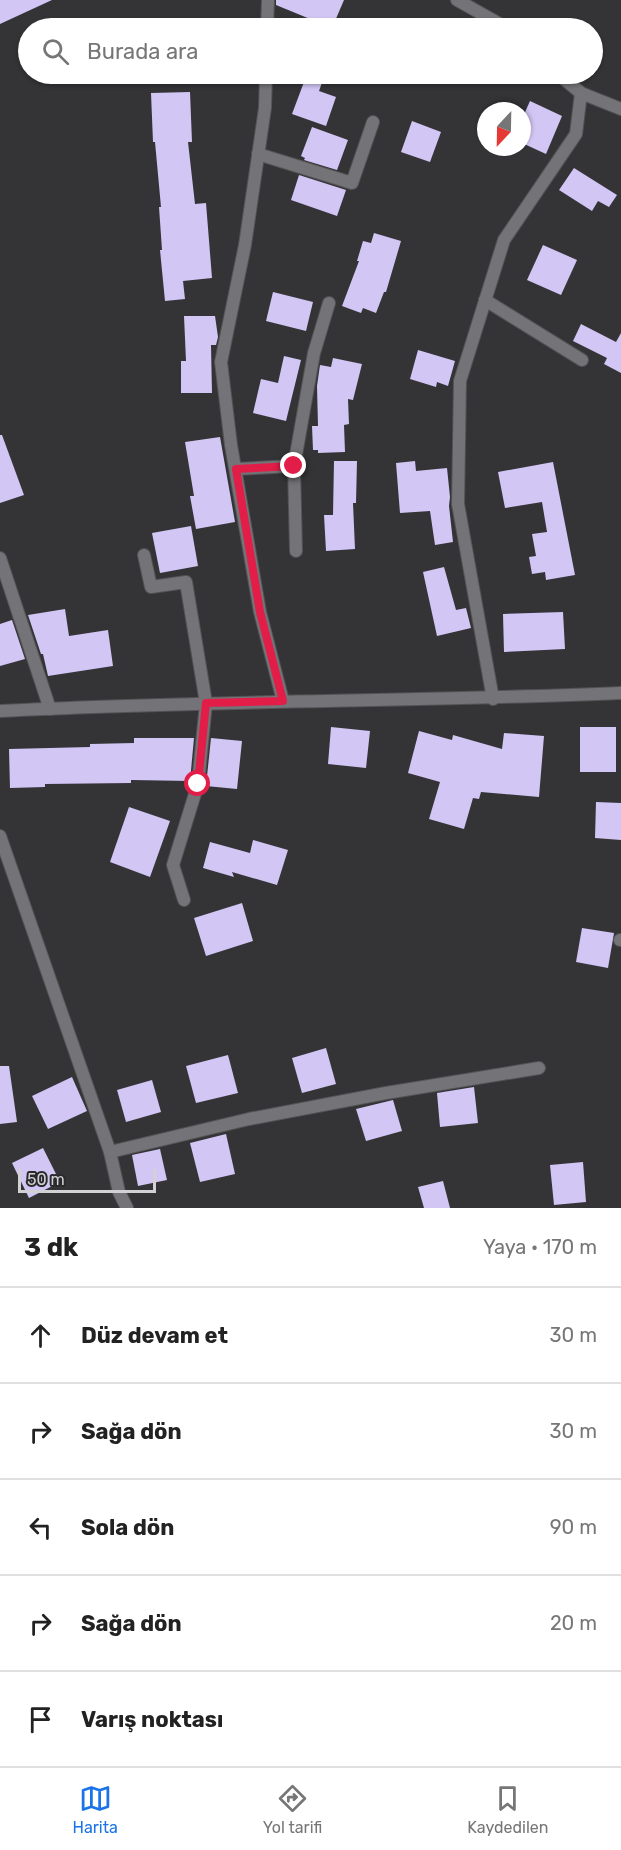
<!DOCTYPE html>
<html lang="tr">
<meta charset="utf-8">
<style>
body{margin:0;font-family:Rubik,sans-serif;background:#f6f6f6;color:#222}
.compass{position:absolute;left:477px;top:102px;width:54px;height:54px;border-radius:50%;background:#fff;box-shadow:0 2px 4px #0004;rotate:202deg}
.scale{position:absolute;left:18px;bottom:15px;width:138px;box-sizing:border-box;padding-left:6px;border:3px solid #d2d2d4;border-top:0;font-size:16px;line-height:21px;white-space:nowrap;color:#d2d2d4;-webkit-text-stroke:4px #2a2a2d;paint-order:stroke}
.stop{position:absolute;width:18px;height:18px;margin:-14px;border:4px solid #e11d48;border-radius:50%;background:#fff}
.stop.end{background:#e11d48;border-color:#fff;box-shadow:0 2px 6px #0008}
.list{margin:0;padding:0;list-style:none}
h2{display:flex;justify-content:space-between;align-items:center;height:78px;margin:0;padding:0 24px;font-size:26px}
h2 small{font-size:20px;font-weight:400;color:#767676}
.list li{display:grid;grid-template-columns:39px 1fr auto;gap:18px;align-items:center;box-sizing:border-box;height:96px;padding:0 24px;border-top:2px solid #e0e0e0}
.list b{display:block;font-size:22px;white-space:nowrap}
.list em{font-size:20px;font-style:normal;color:#767676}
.icon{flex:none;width:33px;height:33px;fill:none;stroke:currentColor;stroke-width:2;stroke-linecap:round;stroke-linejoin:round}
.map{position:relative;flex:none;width:621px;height:1208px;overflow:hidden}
.search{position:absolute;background:#fff;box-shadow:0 2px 4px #0004;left:18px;right:18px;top:18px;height:66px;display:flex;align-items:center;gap:15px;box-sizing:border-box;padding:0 21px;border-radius:33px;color:#767676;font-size:22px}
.sheet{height:558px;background:#fff}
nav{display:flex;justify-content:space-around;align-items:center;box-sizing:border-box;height:84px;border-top:2px solid #e0e0e0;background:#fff;font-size:16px;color:#767676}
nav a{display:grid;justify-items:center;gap:3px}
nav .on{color:#1a73e8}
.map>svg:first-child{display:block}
.building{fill:#d2c6f5}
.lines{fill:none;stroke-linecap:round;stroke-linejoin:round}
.minor-casing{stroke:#535255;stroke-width:14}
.tertiary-casing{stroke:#535255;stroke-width:14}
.minor{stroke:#747377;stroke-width:12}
.tertiary{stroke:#747377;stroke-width:12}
.route{stroke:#e11d48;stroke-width:8}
</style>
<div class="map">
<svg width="621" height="1208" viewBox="0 0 621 1208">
<rect width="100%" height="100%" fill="#343437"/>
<g class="building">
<polygon points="0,0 52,0 0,24"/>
<polygon points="276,0 344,0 332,28 276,5"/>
<polygon points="307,74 325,74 319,91 336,97 326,126 292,114"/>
<polygon points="190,92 192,142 188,142 195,204 206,203 212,278 183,281 185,299 165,301 160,250 162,250 159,207 161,207 155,142 153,142 151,93"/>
<polygon points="530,101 562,116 546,154 522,143 522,119"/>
<polygon points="412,121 441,132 430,162 401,152"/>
<polygon points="312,127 348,140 337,170 304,160 305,158 301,156"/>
<polygon points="574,168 617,195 609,207 598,201 592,211 559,190"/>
<polygon points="299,175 346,190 337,216 291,200"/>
<polygon points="374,233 401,241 386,292 384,292 376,313 363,308 361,313 342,306 359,261 357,261 363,241 371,243"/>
<polygon points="543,245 577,260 561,295 527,280"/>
<polygon points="273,292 313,302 306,331 266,321"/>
<polygon points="184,316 215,316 218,337 216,345 211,345 212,393 181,393 181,361 186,361"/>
<polygon points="581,324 616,342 621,333 621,373 604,364 607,358 573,341"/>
<polygon points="418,350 455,361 448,386 437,382 436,387 410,379"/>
<polygon points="284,356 301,360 286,421 253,413 261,379 278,383"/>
<polygon points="333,358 362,364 353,400 348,399 349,424 344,425 345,452 318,453 318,450 313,450 312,426 318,426 317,386 320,365 331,367"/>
<polygon points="0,435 2,435 24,495 0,503"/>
<polygon points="220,437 235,522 196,529 190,496 194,496 185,442"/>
<polygon points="334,461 357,461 356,503 353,503 355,549 326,551 324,515 333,515"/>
<polygon points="415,461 416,471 447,468 450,497 449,506 453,542 435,545 430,511 400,513 396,463"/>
<polygon points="553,462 575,575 546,580 545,572 532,574 529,557 536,556 532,534 547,532 542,502 505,508 498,472"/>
<polygon points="191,526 198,566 160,573 152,533"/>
<polygon points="444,567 456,610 466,608 471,628 437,636 423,572"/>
<polygon points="65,609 69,636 108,630 113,666 48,676 43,654 41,654 28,615"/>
<polygon points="563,612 565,649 504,652 503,614"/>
<polygon points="12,620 25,659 0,666 0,624"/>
<polygon points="331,727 370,731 366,768 328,764"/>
<rect x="580" y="727" width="36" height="45"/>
<polygon points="419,731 452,740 453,735 502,749 504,733 544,736 539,797 481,792 479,799 473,798 464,829 429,819 440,782 408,773"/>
<polygon points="134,738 194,738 190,781 131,780 131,783 45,784 45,787 10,788 9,749 90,747 90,744 134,743"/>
<polygon points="211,738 242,741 237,789 206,786"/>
<polygon points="596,802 621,803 621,840 595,838"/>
<polygon points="129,807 170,821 150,877 110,862"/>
<polygon points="253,840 288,850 277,885 232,872 234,877 203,868 210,842 250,853"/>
<polygon points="242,903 253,941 206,956 194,918"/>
<polygon points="582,928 614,933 608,968 576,962"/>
<polygon points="326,1048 336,1084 302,1093 292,1058"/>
<polygon points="228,1055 238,1093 196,1103 186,1066"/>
<polygon points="0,1066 9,1066 17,1122 0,1124"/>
<polygon points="72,1077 87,1111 48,1129 32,1096"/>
<polygon points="152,1080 161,1112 126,1122 117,1090"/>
<polygon points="474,1087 478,1123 440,1127 437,1093"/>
<polygon points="393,1100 402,1131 366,1141 356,1109"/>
<polygon points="226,1134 235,1174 200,1182 190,1143"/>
<polygon points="43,1148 60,1182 29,1198 12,1163"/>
<polygon points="160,1149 167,1180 138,1186 132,1155"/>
<polygon points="583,1162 586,1202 554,1205 550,1165"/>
<polygon points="443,1181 450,1208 424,1208 418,1187"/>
</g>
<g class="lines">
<defs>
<g id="minor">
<polyline points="457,0 507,28"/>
<polyline points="267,28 268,0"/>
<polyline points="266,74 265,108 245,245 221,362 231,445 260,612 283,701"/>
<polyline points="558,74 581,93 621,109"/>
<polyline points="258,154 352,183 373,122"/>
<polyline points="485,300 582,360"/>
<polyline points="294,466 296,551"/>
<polyline points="236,469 294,466 314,353 329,303"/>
<polyline points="144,555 151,587 186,582 206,703 198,784 173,865 184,900"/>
<polyline points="0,558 50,709"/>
<polyline points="493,699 458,504 460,381 504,240 576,134 581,93"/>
<polyline points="0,836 110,1152 119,1192 127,1208"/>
<polyline points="620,940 621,940"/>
<polyline points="110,1152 249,1119 386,1093 539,1068"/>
</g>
<path id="tertiary" d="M 0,711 C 207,700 414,702 621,693"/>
</defs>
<use href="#minor" class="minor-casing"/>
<use href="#tertiary" class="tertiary-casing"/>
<use href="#minor" class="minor"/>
<use href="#tertiary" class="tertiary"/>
</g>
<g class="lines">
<polyline class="route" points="198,784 206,703 283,701 260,612 236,469 294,466"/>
</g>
</svg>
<svg class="compass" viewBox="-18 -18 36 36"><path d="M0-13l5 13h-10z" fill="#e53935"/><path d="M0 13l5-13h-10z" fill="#767676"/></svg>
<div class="scale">50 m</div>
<div class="stop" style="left:198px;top:784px"></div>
<div class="stop end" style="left:294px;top:466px"></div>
<div class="search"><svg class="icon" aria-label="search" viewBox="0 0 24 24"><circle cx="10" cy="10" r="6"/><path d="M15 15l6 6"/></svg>Burada ara</div>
</div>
<section class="sheet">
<h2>3 dk<small>Yaya · 170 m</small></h2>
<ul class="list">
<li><svg class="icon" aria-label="ahead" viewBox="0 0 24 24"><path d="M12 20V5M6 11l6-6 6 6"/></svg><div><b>Düz devam et</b></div><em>30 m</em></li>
<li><svg class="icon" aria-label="right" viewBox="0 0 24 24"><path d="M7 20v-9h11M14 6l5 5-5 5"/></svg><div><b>Sağa dön</b></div><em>30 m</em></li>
<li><svg class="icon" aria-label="left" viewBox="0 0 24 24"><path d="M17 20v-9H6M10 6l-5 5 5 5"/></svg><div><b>Sola dön</b></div><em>90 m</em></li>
<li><svg class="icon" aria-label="right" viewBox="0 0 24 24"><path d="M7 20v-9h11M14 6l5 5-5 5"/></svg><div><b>Sağa dön</b></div><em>20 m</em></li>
<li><svg class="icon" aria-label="arrive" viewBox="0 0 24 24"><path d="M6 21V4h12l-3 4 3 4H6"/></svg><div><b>Varış noktası</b></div></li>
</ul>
</section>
<nav>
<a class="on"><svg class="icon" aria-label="map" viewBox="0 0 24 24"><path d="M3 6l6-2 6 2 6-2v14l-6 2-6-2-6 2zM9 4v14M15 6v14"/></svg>Harita</a>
<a><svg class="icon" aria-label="directions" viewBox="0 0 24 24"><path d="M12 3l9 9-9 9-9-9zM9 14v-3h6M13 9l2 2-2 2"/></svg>Yol tarifi</a>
<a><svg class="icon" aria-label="saved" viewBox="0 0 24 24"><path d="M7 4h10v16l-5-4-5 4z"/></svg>Kaydedilen</a>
</nav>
